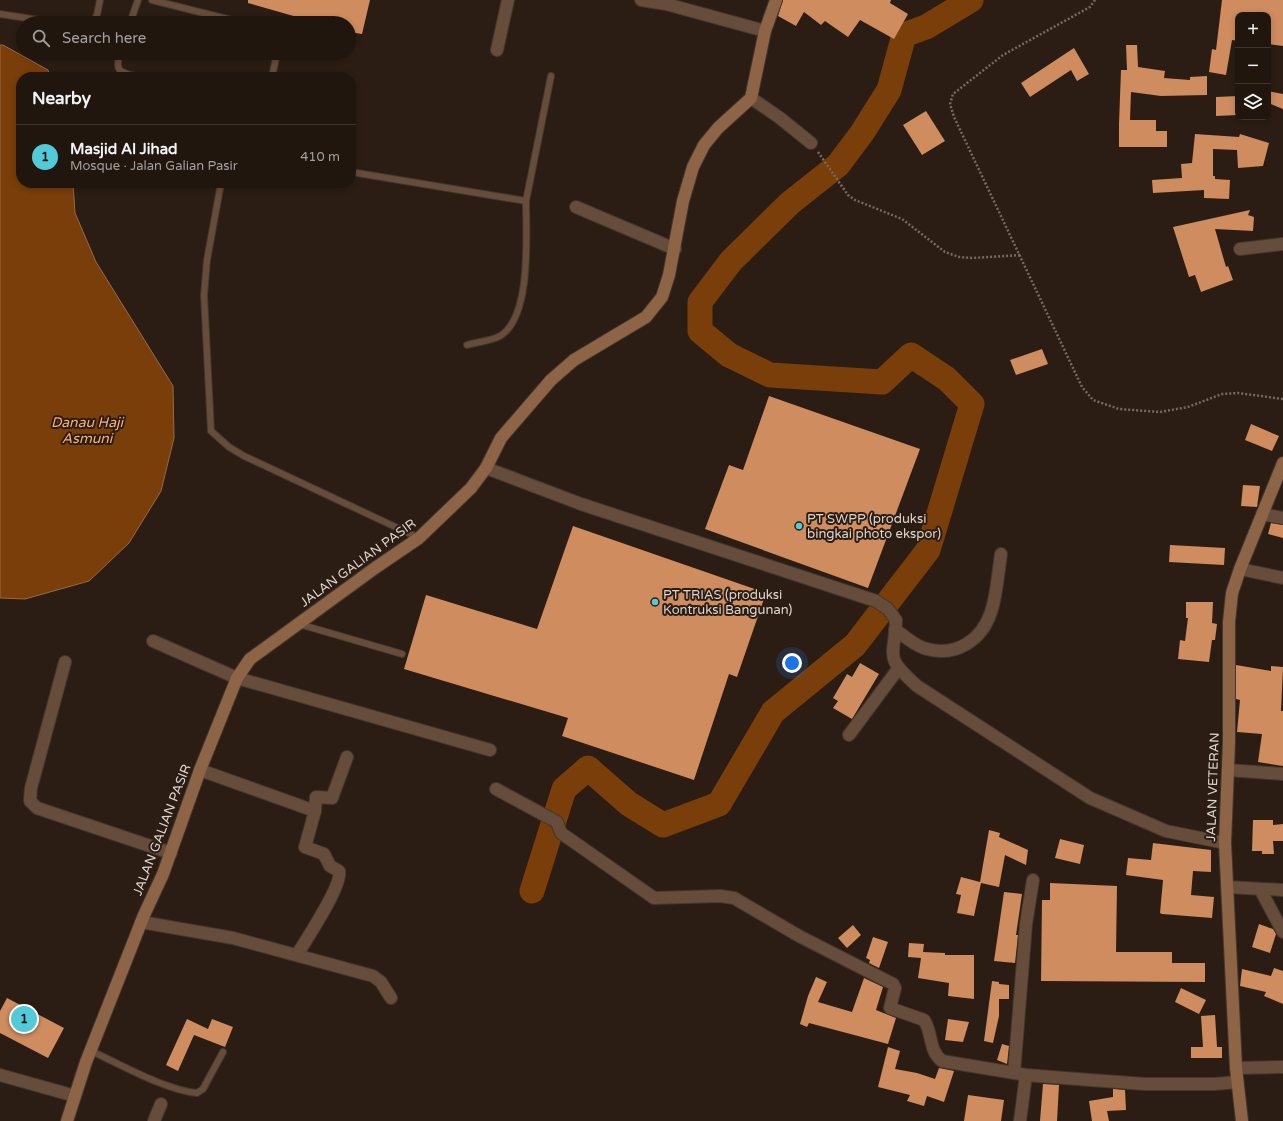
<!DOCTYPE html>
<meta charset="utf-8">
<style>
body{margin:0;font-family:"Varela Round",sans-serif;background:#281f17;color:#f1f3f6}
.controls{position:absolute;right:12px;top:12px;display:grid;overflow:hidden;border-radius:8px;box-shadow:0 2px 6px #0003}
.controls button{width:36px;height:36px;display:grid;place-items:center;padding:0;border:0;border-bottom:1px solid #3d352e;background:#20160e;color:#f1f3f6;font:20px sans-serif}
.you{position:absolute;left:792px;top:663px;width:14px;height:14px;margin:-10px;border:3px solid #fff;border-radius:50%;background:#1a73e8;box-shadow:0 0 0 6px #1a73e833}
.badge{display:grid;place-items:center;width:26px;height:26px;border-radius:50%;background:#52cbd8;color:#111;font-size:13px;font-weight:700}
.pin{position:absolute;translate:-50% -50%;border:2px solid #fff;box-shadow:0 1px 4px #0006}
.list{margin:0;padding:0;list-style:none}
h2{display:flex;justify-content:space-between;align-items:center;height:52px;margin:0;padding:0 16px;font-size:17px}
h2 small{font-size:13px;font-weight:400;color:#a29f9e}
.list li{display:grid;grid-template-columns:26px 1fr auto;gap:12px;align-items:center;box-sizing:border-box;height:64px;padding:0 16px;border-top:1px solid #3d352e}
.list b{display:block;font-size:15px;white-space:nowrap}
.list p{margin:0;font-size:13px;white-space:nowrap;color:#a29f9e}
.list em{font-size:13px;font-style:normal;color:#a29f9e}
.icon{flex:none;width:22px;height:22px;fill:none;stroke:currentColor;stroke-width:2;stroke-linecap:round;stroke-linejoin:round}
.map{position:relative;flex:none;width:1283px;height:1121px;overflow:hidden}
.search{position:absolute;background:#20160e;box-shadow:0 2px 6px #0003;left:16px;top:16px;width:340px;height:44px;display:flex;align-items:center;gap:10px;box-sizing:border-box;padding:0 14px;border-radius:22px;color:#a29f9e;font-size:15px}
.panel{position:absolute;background:#20160e;box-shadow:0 2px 6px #0003;left:16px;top:72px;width:340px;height:116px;border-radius:16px}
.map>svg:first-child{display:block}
.water{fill:#793e09;stroke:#976b44}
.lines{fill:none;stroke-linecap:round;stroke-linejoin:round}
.river{stroke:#793e09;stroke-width:25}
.building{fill:#ce8c5f}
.lane-casing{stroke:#44372d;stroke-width:8}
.street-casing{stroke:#44372d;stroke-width:14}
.secondary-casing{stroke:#44372d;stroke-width:14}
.path{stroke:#766a61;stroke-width:2.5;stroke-dasharray:2 2;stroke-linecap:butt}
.lane{stroke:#664c3a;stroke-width:6}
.street{stroke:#664c3a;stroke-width:12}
.secondary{stroke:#8e6447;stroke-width:12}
.poi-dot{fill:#52cbd8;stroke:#2b1d13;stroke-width:1.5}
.labels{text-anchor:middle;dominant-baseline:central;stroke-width:4;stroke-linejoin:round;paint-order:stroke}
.poi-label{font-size:13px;fill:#ded4ce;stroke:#2b1d13;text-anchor:start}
.street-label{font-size:13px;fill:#ded4ce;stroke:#2b1d13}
.water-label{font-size:14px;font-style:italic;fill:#f7b07f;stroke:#2b1d13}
</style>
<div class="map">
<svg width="1283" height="1121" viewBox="0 0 1283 1121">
<rect width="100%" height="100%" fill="#2b1d13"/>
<polygon class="water" points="0,45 3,45 48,70 50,77 21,77 21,183 73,183 75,213 96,262 173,386 174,438 161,491 129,543 89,581 25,599 0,598"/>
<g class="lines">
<polyline class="river" points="532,891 564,789 588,768 629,804 663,825 719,804 773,712 855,645 928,550 972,404 947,379 911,355 882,382 770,375 729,355 700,331 700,302 731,261 790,203 838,165 862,133 889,90 904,35 926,27 971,0"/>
</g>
<g class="building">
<polygon points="248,0 370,0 362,34 349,32 349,23 310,23 297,20 297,17 248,3"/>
<polygon points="783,0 891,0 890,3 908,14 894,39 860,20 848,37 825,21 821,25 804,12 796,26 778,16"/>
<polygon points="1222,0 1283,0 1283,46 1268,44 1268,15 1238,15 1238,41 1232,40 1226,75 1209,72 1212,49 1216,50"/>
<polygon points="1126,45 1137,45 1138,67 1165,71 1164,78 1190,80 1190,77 1207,76 1207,95 1161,96 1131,92 1130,120 1156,120 1156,131 1167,131 1167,147 1119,147 1119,124 1121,70 1127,70"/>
<polygon points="1074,48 1089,74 1077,81 1071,70 1030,97 1021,83"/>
<polygon points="1268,91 1283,94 1283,109 1268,103"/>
<polygon points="1238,96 1238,115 1216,116 1216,97"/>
<polygon points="926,111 945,141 922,155 903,125"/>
<polygon points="1195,134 1239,137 1240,134 1269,143 1263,166 1238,168 1237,150 1213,149 1213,176 1215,176 1215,179 1230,180 1229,199 1204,198 1204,190 1153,193 1152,180 1182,178 1181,164 1192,163"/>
<polygon points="1250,210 1248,215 1254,217 1253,231 1215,229 1226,267 1228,266 1233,280 1201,292 1195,275 1189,277 1173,227"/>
<polygon points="1042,349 1048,364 1016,375 1010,360"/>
<polygon points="769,396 920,449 868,588 705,529 729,465 743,470"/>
<polygon points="1251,424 1279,436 1272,451 1245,440"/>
<polygon points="1243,485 1260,486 1257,507 1241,506"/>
<polygon points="1271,523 1283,525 1283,538 1268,534"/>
<polygon points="573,526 766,593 737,677 729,674 694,780 562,736 568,718 404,669 426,595 537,629"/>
<polygon points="1170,545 1225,548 1224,565 1169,562"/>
<polygon points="1186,602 1213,602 1212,623 1217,624 1215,640 1212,640 1209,662 1178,659 1180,640 1185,641 1188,618 1186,618"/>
<polygon points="860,663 879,674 852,719 833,708 838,701 833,698 847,674 852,677"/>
<polygon points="1236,665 1271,671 1271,666 1283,667 1281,711 1283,711 1283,766 1258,762 1262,734 1237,732 1240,700 1236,699"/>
<polygon points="1253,820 1273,820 1273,825 1283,824 1283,841 1273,841 1274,854 1262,854 1262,851 1252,851"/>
<polygon points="989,830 1000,833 999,837 1028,850 1026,865 1005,855 999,887 981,883 974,916 957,913 961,895 956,894 961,877 980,882"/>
<polygon points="1060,839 1084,845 1080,864 1055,858"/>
<polygon points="1153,843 1211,850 1211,872 1193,871 1191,895 1214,897 1212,918 1162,914 1160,913 1163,880 1126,875 1128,858 1151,860"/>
<polygon points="1050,883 1117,886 1116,952 1172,952 1172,963 1205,963 1205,982 1041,981 1042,900 1050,900"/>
<polygon points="1004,892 1022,894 1016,935 1018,935 1015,963 994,961"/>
<polygon points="1259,924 1273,929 1276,934 1270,953 1252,947"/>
<polygon points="853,925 861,935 847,948 838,938"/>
<polygon points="873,937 888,942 879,968 869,963 870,960 866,958"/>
<polygon points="909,943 924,944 923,952 945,953 945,955 974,955 974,999 948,996 949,983 918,978 921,958 908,957"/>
<polygon points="1274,968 1283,971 1283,1004 1264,996 1266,992 1240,986 1242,969 1271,976"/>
<polygon points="816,977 827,982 818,1002 852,1012 864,978 883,987 876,1010 896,1018 888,1044 809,1023 807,1027 800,1024 808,996"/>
<polygon points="992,981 999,982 999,984 1009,985 1009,999 999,999 999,1016 993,1043 984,1041"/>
<polygon points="1181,988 1206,1000 1199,1014 1175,1002"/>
<polygon points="7,998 64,1028 48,1058 0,1033 0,1011"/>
<polygon points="1215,1015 1217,1047 1222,1047 1222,1058 1191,1058 1191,1047 1203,1047 1201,1016"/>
<polygon points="187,1019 208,1029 212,1019 233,1027 225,1047 194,1035 178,1071 166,1065"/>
<polygon points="948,1019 969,1022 963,1042 945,1040"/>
<polygon points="1002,1044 1009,1046 1007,1064 997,1060"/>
<polygon points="888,1047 900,1051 895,1069 917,1073 935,1079 939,1068 954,1071 944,1102 927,1096 924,1106 907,1101 910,1095 878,1087"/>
<polygon points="1043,1084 1059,1085 1057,1121 1040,1121"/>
<polygon points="1113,1089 1125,1090 1126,1110 1107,1111 1109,1121 1092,1121 1089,1101 1113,1097"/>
<polygon points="968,1095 1004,1100 1001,1121 964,1121"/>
</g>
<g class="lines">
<defs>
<g id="lane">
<polyline points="152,0 243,23"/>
<polyline points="0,14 58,23"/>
<polyline points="92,23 97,15 100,0"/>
<polyline points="130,23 138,0"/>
<path d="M 120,53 C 114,73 121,72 138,77"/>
<polyline points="272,77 277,53"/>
<path d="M 351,172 L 526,201 C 526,234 532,317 500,336 C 491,341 477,342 467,345"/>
<polyline points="221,183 207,260 204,295 211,431 229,447 244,456 419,538"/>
<polyline points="526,201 551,76"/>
<polyline points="299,624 402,654"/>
<path d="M 91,1051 C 122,1065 165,1090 197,1093 L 203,1089 L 223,1052"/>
</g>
<g id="street">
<polyline points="641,0 666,4 765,31"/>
<polyline points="497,50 508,0"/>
<polyline points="751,98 780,118 811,143"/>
<polyline points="576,207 675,249"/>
<polyline points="1240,249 1283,244"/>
<path d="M 486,468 L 581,504 L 876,601 L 888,609 L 896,620 C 894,660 884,656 917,686 L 1090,798 L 1166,831 L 1225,843"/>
<polyline points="1262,514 1283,518"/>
<polyline points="1240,569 1283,578"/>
<path d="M 895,630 C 905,636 916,647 927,649 C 956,657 982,640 991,612 C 997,594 998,573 1001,554"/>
<polyline points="153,641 237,678 490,750"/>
<polyline points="65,662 31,788 30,801 37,808 171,853"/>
<polyline points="849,735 898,669"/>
<path d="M 200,770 L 315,811 L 305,847 L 324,854 L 330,866 L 339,871 C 343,885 305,941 297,955"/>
<polyline points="1228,770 1283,774"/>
<path d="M 496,789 L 557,822 L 561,833 L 654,898 L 720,896 L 734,898 L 799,936 L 893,984 L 895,988 L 890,1008 L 924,1020 C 933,1033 928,1050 942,1061 L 1026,1075 L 1077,1079 L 1145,1084 L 1215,1084 L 1237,1082"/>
<polyline points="315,811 316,797 332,798 347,757"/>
<polyline points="1227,887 1283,890"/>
<polyline points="1260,889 1283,932"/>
<polyline points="141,922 233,938 373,976 381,982 391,998"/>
<polyline points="1236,1068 1283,1067"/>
<polyline points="1014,1073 1026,924 1033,880"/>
<polyline points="0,1075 75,1096"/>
<polyline points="154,1121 161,1104"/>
<polyline points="1020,1121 1026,1075"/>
</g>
<g id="secondary">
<polyline points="67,1121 86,1062 144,915 163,874 200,770 237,678 250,659 375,568 419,538 471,488 486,468 501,438 551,380 574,360 646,317 662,297 669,275 683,201 693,167 704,145 718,128 751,98 765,31 776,0"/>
<polyline points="1242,1121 1236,1068 1225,843 1229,742 1229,622 1232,593 1240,569 1283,463"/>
</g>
</defs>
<use href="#lane" class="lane-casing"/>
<use href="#street" class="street-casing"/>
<use href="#secondary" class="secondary-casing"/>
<g class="path">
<polyline points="1095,0 1090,7 1003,55 953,94 950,104 954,117 1082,387 1093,400 1119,409 1160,412 1188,407 1222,394 1238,393 1283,399"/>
<polyline points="818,152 848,195 855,200 902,219 945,252 959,257 972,258 1021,255"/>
</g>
<use href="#lane" class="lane"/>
<use href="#street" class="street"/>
<use href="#secondary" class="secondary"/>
</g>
<g class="poi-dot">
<circle cx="799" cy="526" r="4"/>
<circle cx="655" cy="602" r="4"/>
</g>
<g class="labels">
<g class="poi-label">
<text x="807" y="519">PT SWPP (produksi<tspan x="807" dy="15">bingkai photo ekspor)</tspan></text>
<text x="663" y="595">PT TRIAS (produksi<tspan x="663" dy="15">Kontruksi Bangunan)</tspan></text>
</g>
<g class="street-label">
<text transform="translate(358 563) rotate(-36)">JALAN GALIAN PASIR</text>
<text transform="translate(1213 787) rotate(-88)">JALAN VETERAN</text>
<text transform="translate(162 830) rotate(-69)">JALAN GALIAN PASIR</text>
</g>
<g class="water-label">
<text x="87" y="422">Danau Haji<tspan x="87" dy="16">Asmuni</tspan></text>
</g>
</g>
</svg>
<div class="controls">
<button>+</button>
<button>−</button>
<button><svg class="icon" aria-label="layers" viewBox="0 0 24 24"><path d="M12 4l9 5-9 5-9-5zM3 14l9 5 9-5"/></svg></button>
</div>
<div class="you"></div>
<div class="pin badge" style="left:24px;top:1019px">1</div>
<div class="search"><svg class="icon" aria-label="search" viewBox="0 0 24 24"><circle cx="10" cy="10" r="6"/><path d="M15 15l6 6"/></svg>Search here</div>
<section class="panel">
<h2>Nearby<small></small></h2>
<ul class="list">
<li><span class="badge">1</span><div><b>Masjid Al Jihad</b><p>Mosque · Jalan Galian Pasir</p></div><em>410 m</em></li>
</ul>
</section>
</div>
